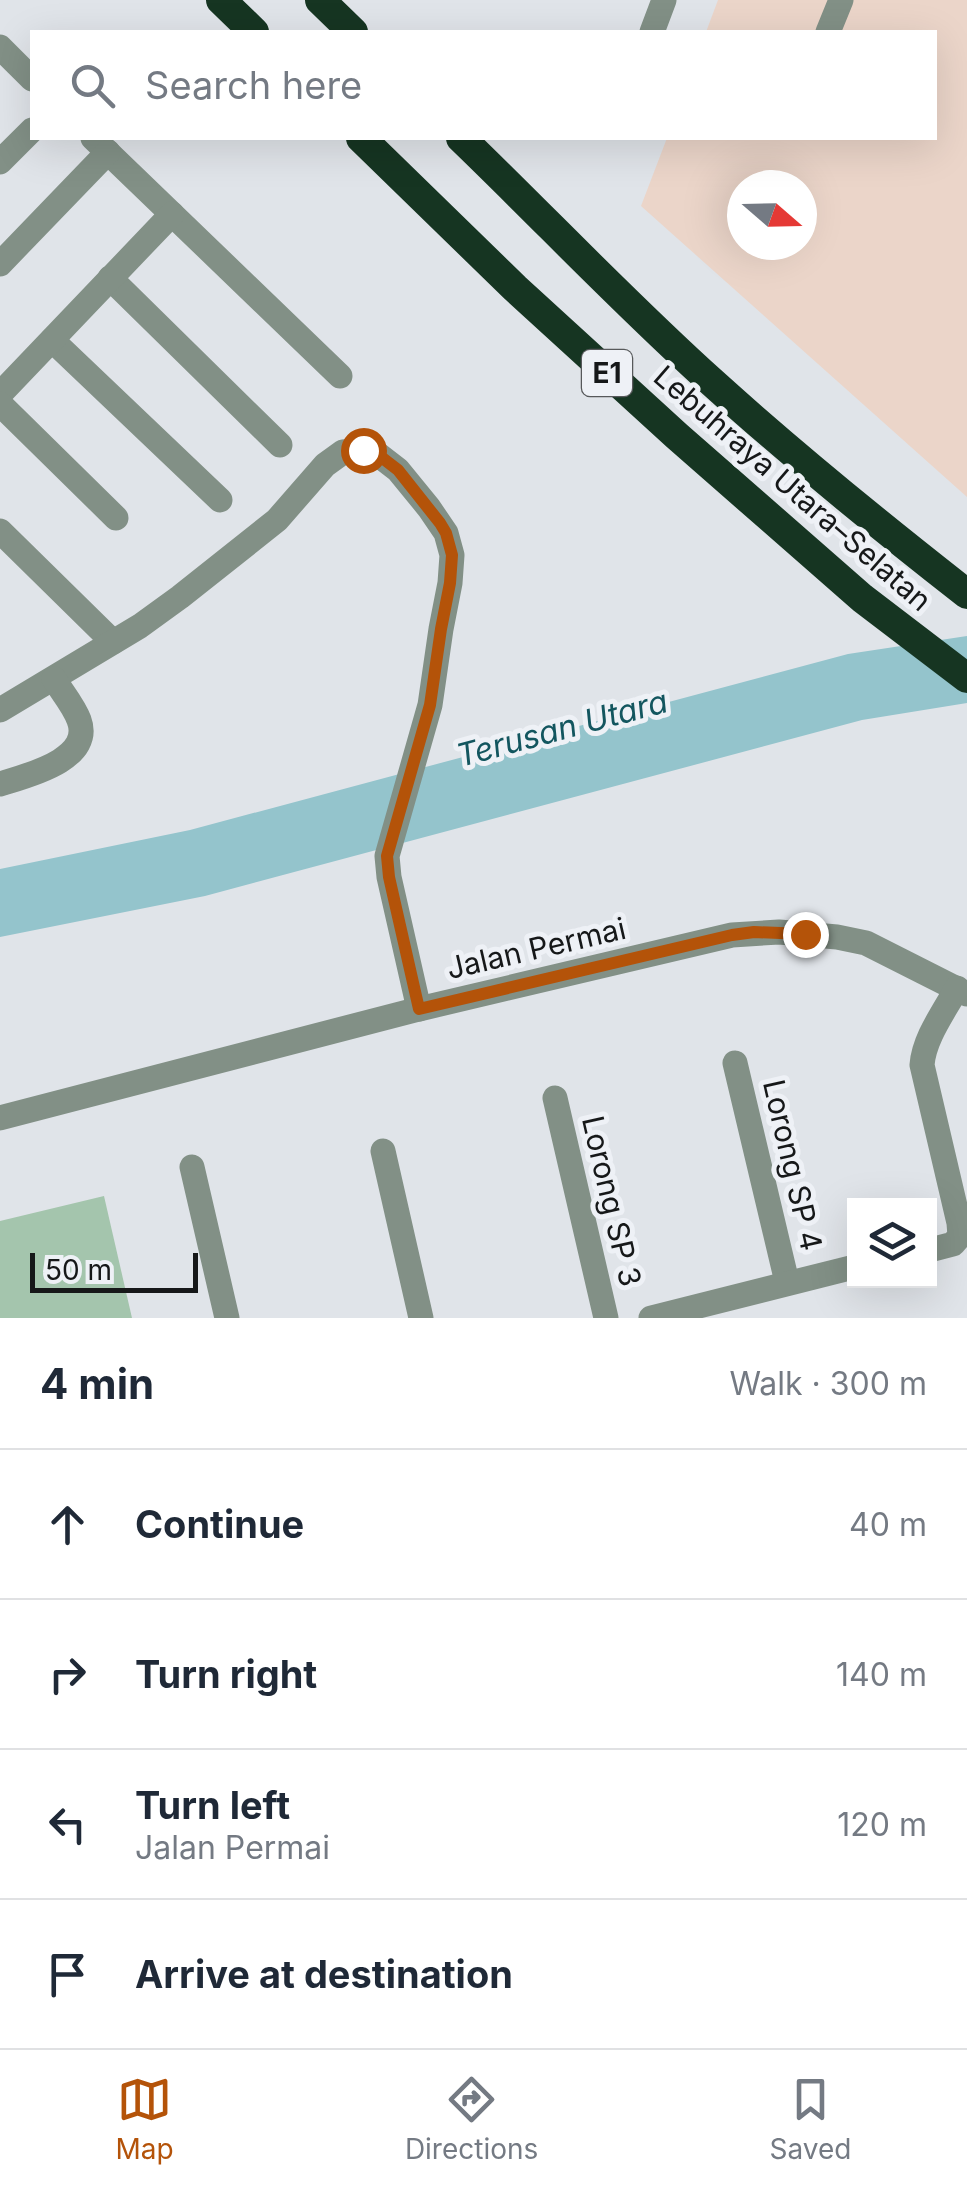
<!DOCTYPE html>
<meta charset="utf-8">
<style>
body{margin:0;font-family:Inter,sans-serif;background:#f6f6f7;color:#1f2937}
.controls{position:absolute;right:30px;bottom:30px;display:grid;overflow:hidden;border-radius:0px;box-shadow:0 10px 40px #0002}
.controls button{width:90px;height:90px;display:grid;place-items:center;padding:0;border:0;border-bottom:2px solid #e0e1e3;background:#fff;color:#1f2937;font:50px sans-serif}
.compass{position:absolute;left:727px;top:170px;width:90px;height:90px;border-radius:50%;background:#fff;box-shadow:0 10px 40px #0002;rotate:110deg}
.scale{position:absolute;left:30px;bottom:25px;width:168px;box-sizing:border-box;padding-left:10px;border:5px solid #161819;border-top:0;font-size:28px;line-height:35px;white-space:nowrap;color:#161819;-webkit-text-stroke:8px #eef1f6;paint-order:stroke}
.stop{position:absolute;width:30px;height:30px;margin:-22px;border:8px solid #b45309;border-radius:50%;background:#fff}
.stop.end{background:#b45309;border-color:#fff;box-shadow:0 2px 10px #0008}
.list{margin:0;padding:0;list-style:none}
h2{display:flex;justify-content:space-between;align-items:center;height:130px;margin:0;padding:0 40px;font-size:42px}
h2 small{font-size:32px;font-weight:400;color:#747a83}
.list li{display:grid;grid-template-columns:65px 1fr auto;gap:30px;align-items:center;box-sizing:border-box;height:150px;padding:0 40px;border-top:2px solid #e0e1e3}
.list b{display:block;font-size:38px;white-space:nowrap}
.list p{margin:0;font-size:32px;white-space:nowrap;color:#747a83}
.list em{font-size:32px;font-style:normal;color:#747a83}
.icon{flex:none;width:55px;height:55px;fill:none;stroke:currentColor;stroke-width:2;stroke-linecap:round;stroke-linejoin:round}
.map{position:relative;flex:none;width:967px;height:1318px;overflow:hidden}
.search{position:absolute;background:#fff;box-shadow:0 10px 40px #0002;left:30px;right:30px;top:30px;height:110px;display:flex;align-items:center;gap:25px;box-sizing:border-box;padding:0 35px;border-radius:0px;color:#747a83;font-size:38px}
.sheet{height:730px;background:#fff}
nav{display:flex;justify-content:space-around;align-items:center;box-sizing:border-box;height:140px;border-top:2px solid #e0e1e3;background:#fff;font-size:28px;color:#747a83}
nav a{display:grid;justify-items:center;gap:5px}
nav .on{color:#b45309}
.map>svg:first-child{display:block}
.education{fill:#ebd5c9;fill-rule:evenodd}
.green{fill:#a4c5ad}
.water{fill:#94c4cc}
.lines{fill:none;stroke-linecap:round;stroke-linejoin:round}
.minor{stroke:#829086;stroke-width:25}
.highway{stroke:#163522;stroke-width:30}
.route{stroke:#b45309;stroke-width:12}
.labels{text-anchor:middle;dominant-baseline:central;stroke-width:10;stroke-linejoin:round;paint-order:stroke}
.shield{fill:#eef1f6;stroke:#57595b;stroke-width:2.5}
.shield-label{font-size:28px;font-weight:bold;fill:#161819}
.street-label{font-size:30px;fill:#161819;stroke:#eef1f6}
.water-label{font-size:32px;font-style:italic;fill:#13565f;stroke:#eef1f6}
</style>
<div class="map">
<svg width="967" height="1318" viewBox="0 0 967 1318">
<rect width="100%" height="100%" fill="#e0e4e9"/>
<path class="education" d="M 718,0 L 967,0 L 967,497 L 641,206 L 667,138 L 934,138 L 934,32 L 706,32 ZM 742,185 L 802,185 L 802,245 L 742,245 Z"/>
<polygon class="green" points="104,1196 132,1318 0,1318 0,1221"/>
<polygon class="water" points="967,636 967,703 862,720 205,896 0,937 0,869 190,830 848,654"/>
<g class="lines">
<g class="minor">
<polyline points="652,32 664,0"/>
<polyline points="828,32 841,0"/>
<polyline points="0,47 32,79"/>
<polyline points="93,138 340,376"/>
<polyline points="0,162 32,130"/>
<polyline points="0,264 108,152"/>
<polyline points="110,278 280,445"/>
<polyline points="52,340 220,500"/>
<polyline points="0,394 172,214"/>
<polyline points="0,404 116,518"/>
<polyline points="0,531 113,642"/>
<polyline points="0,710 140,626 180,597 277,520 325,465 343,452 363,450 376,453 398,470 429,508 446,533 452,555 450,583 441,629 430,705 387,856 389,877 419,1009"/>
<path d="M 0,784 C 25,776 94,760 79,720 C 74,706 62,692 54,679"/>
<polyline points="735,1063 787,1282"/>
<polyline points="555,1098 606,1318"/>
<polyline points="0,1118 419,1009 732,935 779,932 837,937 866,943 967,994"/>
<polyline points="383,1151 421,1318"/>
<polyline points="192,1167 227,1318"/>
<path d="M 930,1250 L 953,1244 L 960,1236 L 959,1223 L 922,1065 C 924,1038 944,1012 957,988"/>
<polyline points="651,1318 854,1267"/>
</g>
<g class="highway">
<polyline points="221,0 254,32"/>
<polyline points="320,0 353,32"/>
<polyline points="361,138 515,288 677,436 862,598 967,678"/>
<path d="M 461,138 C 545,219 626,305 713,383 C 795,457 880,526 967,594"/>
</g>
</g>
<g class="lines">
<polyline class="route" points="363,450 376,453 398,470 440,523 446,533 452,555 450,583 441,629 430,705 387,856 389,877 419,1009 732,935 754,932 805,934"/>
</g>
<g class="labels">
<rect class="shield" x="582" y="350" width="50" height="46" rx="8"/>
<g class="shield-label">
<text x="607" y="373">E1</text>
</g>
<g class="street-label">
<text transform="translate(793 488) rotate(41)">Lebuhraya Utara–Selatan</text>
<text transform="translate(536 948) rotate(-13)">Jalan Permai</text>
<text transform="translate(793 1165) rotate(77)">Lorong SP 4</text>
<text transform="translate(612 1201) rotate(77)">Lorong SP 3</text>
</g>
<g class="water-label">
<text transform="translate(562 728) rotate(-15)">Terusan Utara</text>
</g>
</g>
</svg>
<div class="controls">
<button><svg class="icon" aria-label="layers" viewBox="0 0 24 24"><path d="M12 4l9 5-9 5-9-5zM3 14l9 5 9-5"/></svg></button>
</div>
<svg class="compass" viewBox="-18 -18 36 36"><path d="M0-13l5 13h-10z" fill="#e53935"/><path d="M0 13l5-13h-10z" fill="#747a83"/></svg>
<div class="scale">50 m</div>
<div class="stop" style="left:363px;top:450px"></div>
<div class="stop end" style="left:805px;top:934px"></div>
<div class="search"><svg class="icon" aria-label="search" viewBox="0 0 24 24"><circle cx="10" cy="10" r="6"/><path d="M15 15l6 6"/></svg>Search here</div>
</div>
<section class="sheet">
<h2>4 min<small>Walk · 300 m</small></h2>
<ul class="list">
<li><svg class="icon" aria-label="ahead" viewBox="0 0 24 24"><path d="M12 20V5M6 11l6-6 6 6"/></svg><div><b>Continue</b></div><em>40 m</em></li>
<li><svg class="icon" aria-label="right" viewBox="0 0 24 24"><path d="M7 20v-9h11M14 6l5 5-5 5"/></svg><div><b>Turn right</b></div><em>140 m</em></li>
<li><svg class="icon" aria-label="left" viewBox="0 0 24 24"><path d="M17 20v-9H6M10 6l-5 5 5 5"/></svg><div><b>Turn left</b><p>Jalan Permai</p></div><em>120 m</em></li>
<li><svg class="icon" aria-label="arrive" viewBox="0 0 24 24"><path d="M6 21V4h12l-3 4 3 4H6"/></svg><div><b>Arrive at destination</b></div></li>
</ul>
</section>
<nav>
<a class="on"><svg class="icon" aria-label="map" viewBox="0 0 24 24"><path d="M3 6l6-2 6 2 6-2v14l-6 2-6-2-6 2zM9 4v14M15 6v14"/></svg>Map</a>
<a><svg class="icon" aria-label="directions" viewBox="0 0 24 24"><path d="M12 3l9 9-9 9-9-9zM9 14v-3h6M13 9l2 2-2 2"/></svg>Directions</a>
<a><svg class="icon" aria-label="saved" viewBox="0 0 24 24"><path d="M7 4h10v16l-5-4-5 4z"/></svg>Saved</a>
</nav>
